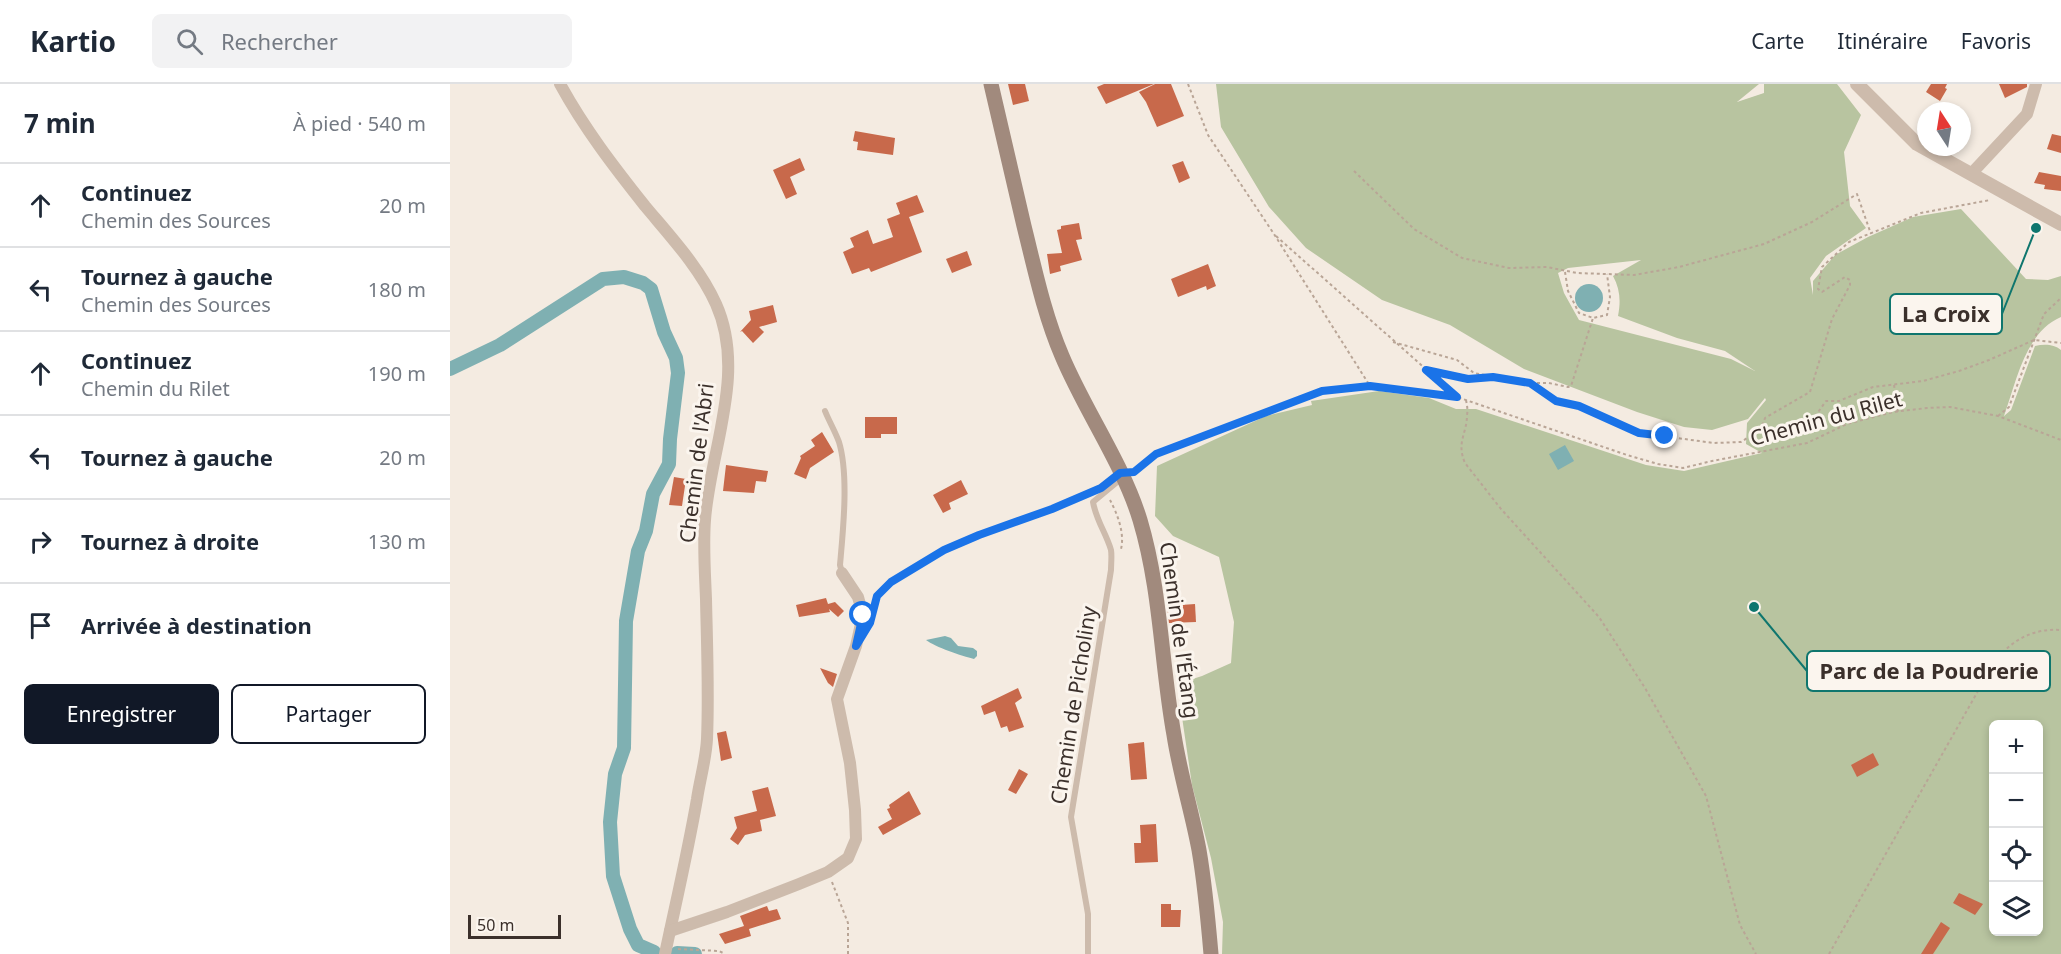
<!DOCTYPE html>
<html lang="fr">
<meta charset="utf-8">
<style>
body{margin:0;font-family:"Noto Sans",sans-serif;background:#f2f2f3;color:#1f2937}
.controls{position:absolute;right:18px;bottom:18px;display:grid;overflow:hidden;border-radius:9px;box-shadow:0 3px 9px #0003}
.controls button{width:54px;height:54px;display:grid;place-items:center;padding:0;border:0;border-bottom:2px solid #e0e1e3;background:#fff;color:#1f2937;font:30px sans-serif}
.compass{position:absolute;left:1467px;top:18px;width:54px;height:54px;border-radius:50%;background:#fff;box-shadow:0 3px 9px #0003;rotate:348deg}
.scale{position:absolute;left:18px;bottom:15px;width:93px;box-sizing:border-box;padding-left:6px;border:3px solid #3b302b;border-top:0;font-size:16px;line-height:21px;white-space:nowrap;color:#3b302b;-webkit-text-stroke:4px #fbf5ee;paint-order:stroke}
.stop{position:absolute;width:18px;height:18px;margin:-14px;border:4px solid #1a73e8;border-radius:50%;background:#fff}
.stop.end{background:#1a73e8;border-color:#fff;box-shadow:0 2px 6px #0008}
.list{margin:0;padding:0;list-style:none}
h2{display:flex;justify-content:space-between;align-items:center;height:78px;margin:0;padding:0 24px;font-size:26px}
h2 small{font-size:20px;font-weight:400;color:#747a83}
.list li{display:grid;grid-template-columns:39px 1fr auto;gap:18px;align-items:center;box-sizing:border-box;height:84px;padding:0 24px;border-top:2px solid #e0e1e3}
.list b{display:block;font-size:22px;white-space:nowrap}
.list p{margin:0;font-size:20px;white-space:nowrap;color:#747a83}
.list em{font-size:20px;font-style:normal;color:#747a83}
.actions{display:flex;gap:12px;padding:18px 24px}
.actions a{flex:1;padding:14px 0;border:2px solid #111827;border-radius:9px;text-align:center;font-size:21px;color:#111827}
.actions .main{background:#111827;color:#fff}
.icon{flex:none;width:33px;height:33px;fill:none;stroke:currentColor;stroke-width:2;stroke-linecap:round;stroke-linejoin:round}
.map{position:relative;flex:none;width:1611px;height:870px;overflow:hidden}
header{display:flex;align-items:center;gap:36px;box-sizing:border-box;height:84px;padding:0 30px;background:#fff;border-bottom:2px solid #e0e1e3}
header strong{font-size:28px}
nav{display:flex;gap:33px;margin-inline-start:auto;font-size:21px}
.search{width:420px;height:54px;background:#f2f2f3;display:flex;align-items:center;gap:15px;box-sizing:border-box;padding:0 21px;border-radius:9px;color:#747a83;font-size:22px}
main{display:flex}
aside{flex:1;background:#fff}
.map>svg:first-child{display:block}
.green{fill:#b8c4a0;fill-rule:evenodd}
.water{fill:#7fb0b2}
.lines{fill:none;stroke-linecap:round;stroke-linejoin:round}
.canal{stroke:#7fb0b2;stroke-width:14}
.building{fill:#c8694b}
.path{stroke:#b9a596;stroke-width:2;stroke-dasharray:3 3;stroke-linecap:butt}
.service{stroke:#cdbbac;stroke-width:6}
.minor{stroke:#cdbbac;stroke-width:12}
.tertiary{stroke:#cdbbac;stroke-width:14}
.secondary{stroke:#a18a7d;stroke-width:15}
.route{stroke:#1a73e8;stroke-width:8}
.labels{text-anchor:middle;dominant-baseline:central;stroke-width:6;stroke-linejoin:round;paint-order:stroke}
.street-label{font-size:21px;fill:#3b302b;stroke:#fbf5ee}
.leader{fill:none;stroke:#0f766e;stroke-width:2}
.callout-dot{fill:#0f766e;stroke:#fbf5ee;stroke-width:2}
.callout{fill:#fbf5ee;stroke:#0f766e;stroke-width:2}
.callout-label{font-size:22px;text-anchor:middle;font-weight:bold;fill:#3b302b}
</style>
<header>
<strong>Kartio</strong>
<div class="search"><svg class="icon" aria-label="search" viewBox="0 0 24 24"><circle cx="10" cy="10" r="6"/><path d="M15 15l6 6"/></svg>Rechercher</div>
<nav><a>Carte</a><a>Itinéraire</a><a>Favoris</a></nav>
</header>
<main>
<aside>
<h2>7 min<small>À pied · 540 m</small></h2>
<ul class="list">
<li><svg class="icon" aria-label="ahead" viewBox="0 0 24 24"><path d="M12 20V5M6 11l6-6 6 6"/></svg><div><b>Continuez</b><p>Chemin des Sources</p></div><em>20 m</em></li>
<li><svg class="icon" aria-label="left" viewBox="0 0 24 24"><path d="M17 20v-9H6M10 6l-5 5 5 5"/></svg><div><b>Tournez à gauche</b><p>Chemin des Sources</p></div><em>180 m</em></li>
<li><svg class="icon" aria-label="ahead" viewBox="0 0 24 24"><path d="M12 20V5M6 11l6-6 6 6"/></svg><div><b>Continuez</b><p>Chemin du Rilet</p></div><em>190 m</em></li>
<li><svg class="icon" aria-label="left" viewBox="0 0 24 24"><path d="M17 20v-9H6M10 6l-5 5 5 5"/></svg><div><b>Tournez à gauche</b></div><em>20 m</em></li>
<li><svg class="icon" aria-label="right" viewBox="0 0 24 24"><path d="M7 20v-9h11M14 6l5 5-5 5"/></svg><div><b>Tournez à droite</b></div><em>130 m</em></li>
<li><svg class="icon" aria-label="arrive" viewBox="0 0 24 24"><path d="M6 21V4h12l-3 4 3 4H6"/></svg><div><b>Arrivée à destination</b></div></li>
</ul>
<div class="actions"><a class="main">Enregistrer</a><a>Partager</a></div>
</aside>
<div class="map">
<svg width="1611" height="870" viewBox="0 0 1611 870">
<rect width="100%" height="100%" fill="#f4ebe1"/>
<path class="green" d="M 766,0 L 1309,0 L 1287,18 L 1314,9 L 1314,0 L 1387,0 L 1411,31 L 1394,68 L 1400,122 L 1416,144 L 1376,172 L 1360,194 L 1363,211 L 1363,197 L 1385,171 L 1418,153 L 1463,133 L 1511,125 L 1576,195 L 1598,196 L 1611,192 L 1611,233 C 1575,248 1566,299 1554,332 L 1561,326 L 1585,262 C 1594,260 1604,260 1611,266 L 1611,870 L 772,870 L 773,838 L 761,774 L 742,701 L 732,633 L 730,599 L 752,592 L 781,579 L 784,538 L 769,473 L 723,452 L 705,432 L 707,382 L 816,332 L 862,321 L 861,317 L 929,307 L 979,314 L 1006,325 L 1026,325 L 1196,381 L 1234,387 L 1312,369 L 1296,360 L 1297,339 L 1316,316 L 1315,314 L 1298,335 L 1262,346 L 1234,343 L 1187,328 L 1074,285 L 1000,241 L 932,216 L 856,164 L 819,123 L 771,43 ZM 1191,176 L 1163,192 C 1170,205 1171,217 1168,232 L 1227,254 L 1275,267 L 1305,287 L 1281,275 L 1129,236 L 1114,209 L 1108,189 L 1118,184 ZM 1544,640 L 1588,640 L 1588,848 L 1544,848 Z"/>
<g class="water">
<circle cx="1139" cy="214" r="14"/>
<polygon points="1115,361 1124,377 1108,386 1099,370"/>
<path d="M 495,552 L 501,554 L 508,562 L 523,564 L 527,567 L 527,572 L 524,575 C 512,572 485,563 476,556 Z"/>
</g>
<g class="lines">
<g class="canal">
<polyline points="0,285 50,261 153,195 174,193 193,199 201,205 214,248 226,274 228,289 220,355 219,380 203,410 196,447 188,467 176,537 174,664 165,690 160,738 163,792 180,845 188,861 204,868"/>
<polyline points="227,869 245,870"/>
</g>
</g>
<g class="building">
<polygon points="558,0 575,0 579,17 563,21"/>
<polygon points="654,0 704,0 656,20 647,3"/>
<polygon points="705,0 721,0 734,32 707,43 696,18 689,8"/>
<polygon points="1481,0 1497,0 1495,4 1497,5 1490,17 1476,8"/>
<polygon points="1549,0 1577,0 1577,3 1555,14"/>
<polygon points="405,47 445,54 443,71 407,66 408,58 403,57"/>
<polygon points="1602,50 1611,52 1611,69 1597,65"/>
<polygon points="350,74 355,86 340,93 347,110 336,115 323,86"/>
<polygon points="733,77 740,94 729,99 722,81"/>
<polygon points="1589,88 1611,92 1611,107 1594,105 1595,101 1584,99"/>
<polygon points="467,111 474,128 459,133 472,168 421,188 419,184 402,190 393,168 404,163 400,154 418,146 423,160 443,153 437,135 450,130 446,119"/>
<polygon points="629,139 632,155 626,156 632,176 610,182 611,187 600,190 597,170 612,169 607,146 611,145 611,142"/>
<polygon points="517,167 522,181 502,189 496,175"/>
<polygon points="758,180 766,202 757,206 756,202 728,213 721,195"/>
<polygon points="323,221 327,238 309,243 314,248 303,259 292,247 290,248 301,236 299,227"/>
<polygon points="415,333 447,333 447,350 431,350 431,354 415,354"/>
<polygon points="372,348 384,368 360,384 356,395 344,390 351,374 350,372 365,362 361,356"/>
<polygon points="276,381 318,387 316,398 306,397 304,409 273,407"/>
<polygon points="224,393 236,395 232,422 219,421"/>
<polygon points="511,396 518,410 499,419 501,425 493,429 483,411"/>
<polygon points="376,514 378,520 385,518 394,527 388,533 379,525 380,528 349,533 346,521"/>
<polygon points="745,520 746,538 719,539 717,522"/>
<polygon points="370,584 387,590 383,603 378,599"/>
<polygon points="568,604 572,614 565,619 574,643 559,648 557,642 551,644 545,627 534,631 531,622"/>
<polygon points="276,647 282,674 271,677 267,649"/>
<polygon points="694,658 697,695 681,696 678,660"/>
<polygon points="1423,669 1429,681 1407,693 1401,681"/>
<polygon points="569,685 578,690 566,710 558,706"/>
<polygon points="318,703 326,732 310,736 312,747 295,751 288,761 280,755 287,744 284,733 307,727 302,707"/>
<polygon points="459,707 471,730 433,751 428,743 442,735 437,725 440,724 439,721"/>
<polygon points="706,740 708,778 685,779 684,759 691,759 690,741"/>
<polygon points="1509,809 1533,820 1525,831 1503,819"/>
<polygon points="711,820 721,820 721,826 731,826 730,843 711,843"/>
<polygon points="317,822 319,827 327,825 331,835 299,845 301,852 275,860 269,850 294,842 290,832"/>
<polygon points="1491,838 1500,844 1483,870 1471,870"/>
</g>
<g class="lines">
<g class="path">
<polyline points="738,0 758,51 824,150 920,302"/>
<polyline points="904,87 964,145 1012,174 1059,184 1097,183 1127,189 1184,191 1229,183 1314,160 1362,138 1407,110 1421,150"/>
<polyline points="826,152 1005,311"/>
<polyline points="1115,188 1118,207 1129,229 1143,234 1157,231 1160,213 1157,190"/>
<polyline points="943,258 1007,276 1024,289 1080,299 1106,317 1129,322 1189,349 1264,359 1291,358 1311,345 1315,334 1360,308 1382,235 1400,201 1400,196 1395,193 1372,208 1368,205 1372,183 1399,158 1471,129 1540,116"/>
<polyline points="979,287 1018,295 1039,293"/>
<polyline points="1081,299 1099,299 1118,303 1121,302 1143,234"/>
<polyline points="1444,301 1448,328"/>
<path d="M 1016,316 C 1017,321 1018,326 1017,331 C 1017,350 1006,358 1015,379 L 1051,425 L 1149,533 L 1195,604 L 1256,712 L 1290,841 L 1306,870"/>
<polyline points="1548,332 1559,323 1594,230 1611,214"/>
<polyline points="1311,345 1326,351 1353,342 1366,331 1376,317 1389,317 1423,303 1473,297 1509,287 1539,276 1584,256 1611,259"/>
<polyline points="685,387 706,370 826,323 872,307 920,302 1007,313 1177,371 1208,380 1233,384 1262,377 1357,359 1397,340 1443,328 1477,324 1500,323 1548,332 1611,356"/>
<path d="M 660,416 C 667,429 675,449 671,465"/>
<polyline points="424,524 427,512 441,498 494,466 638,410"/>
<polyline points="382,798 398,839 398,870"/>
<polyline points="228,865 269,867 275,870"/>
<path d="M 1379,870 L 1545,577 C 1562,556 1583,544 1611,546"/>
</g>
<g class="service">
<path d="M 375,327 C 379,337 385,347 389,358 C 399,391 393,447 390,481 L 392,489"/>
<path d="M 638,870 L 638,830 L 621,733 L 661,486 C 661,480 662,472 661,466 C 656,449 646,436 643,418 L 672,394"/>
</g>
<g class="minor">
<path d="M 110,0 C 134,44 164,83 195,122 C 220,152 250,184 266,220 C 297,289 260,366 255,436 C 253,462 255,489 256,515 C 257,562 259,608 257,655 C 256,675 250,695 247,715 C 238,767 226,818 215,870"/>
<polyline points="1521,90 1577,30 1586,0"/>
<polyline points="220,847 277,828 349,800 378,788 398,774 406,755 405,726 400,679 387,615 406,562 413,531 408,513 392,489"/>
</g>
<polyline class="tertiary" points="1407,0 1467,60 1611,140"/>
<path class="secondary" d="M 541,0 C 552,47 563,94 574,142 C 585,186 594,230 612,272 C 635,327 673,380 690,436 C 711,506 711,579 724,651 C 730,690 742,728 749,766 C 755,801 758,835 761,870"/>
</g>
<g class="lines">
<polyline class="route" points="413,531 406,562 420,539 427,512 441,498 494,466 529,451 602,425 651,404 670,389 684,388 706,370 872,307 920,302 1007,313 976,286 1018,295 1043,293 1080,299 1106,317 1129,322 1189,349 1215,352"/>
</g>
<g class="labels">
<g class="street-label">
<text transform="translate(1376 334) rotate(-15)">Chemin du Rilet</text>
<text transform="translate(246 379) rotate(-83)">Chemin de l'Abri</text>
<text transform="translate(730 546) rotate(82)">Chemin de l’Étang</text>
<text transform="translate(623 621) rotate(-81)">Chemin de Picholiny</text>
</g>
</g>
<path class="leader" d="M1586 144L1552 230M1304 523L1357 587"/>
<g class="callout-dot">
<circle cx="1586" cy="144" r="6"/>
<circle cx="1304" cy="523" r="6"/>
</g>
<g class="callout">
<rect x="1440" y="210" width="112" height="40" rx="6"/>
<rect x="1357" y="567" width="243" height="40" rx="6"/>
</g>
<g class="callout-label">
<text x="1496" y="238">La Croix</text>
<text x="1479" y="595">Parc de la Poudrerie</text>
</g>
</svg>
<div class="controls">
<button>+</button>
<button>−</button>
<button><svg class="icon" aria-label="locate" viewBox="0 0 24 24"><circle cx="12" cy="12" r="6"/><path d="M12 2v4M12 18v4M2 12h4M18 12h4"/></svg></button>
<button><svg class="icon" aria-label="layers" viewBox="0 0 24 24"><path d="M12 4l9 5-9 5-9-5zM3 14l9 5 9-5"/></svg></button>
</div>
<svg class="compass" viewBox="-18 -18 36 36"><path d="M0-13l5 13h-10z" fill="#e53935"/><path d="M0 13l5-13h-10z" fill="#747a83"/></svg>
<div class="scale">50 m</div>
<div class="stop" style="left:413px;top:531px"></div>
<div class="stop end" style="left:1215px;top:352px"></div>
</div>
</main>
